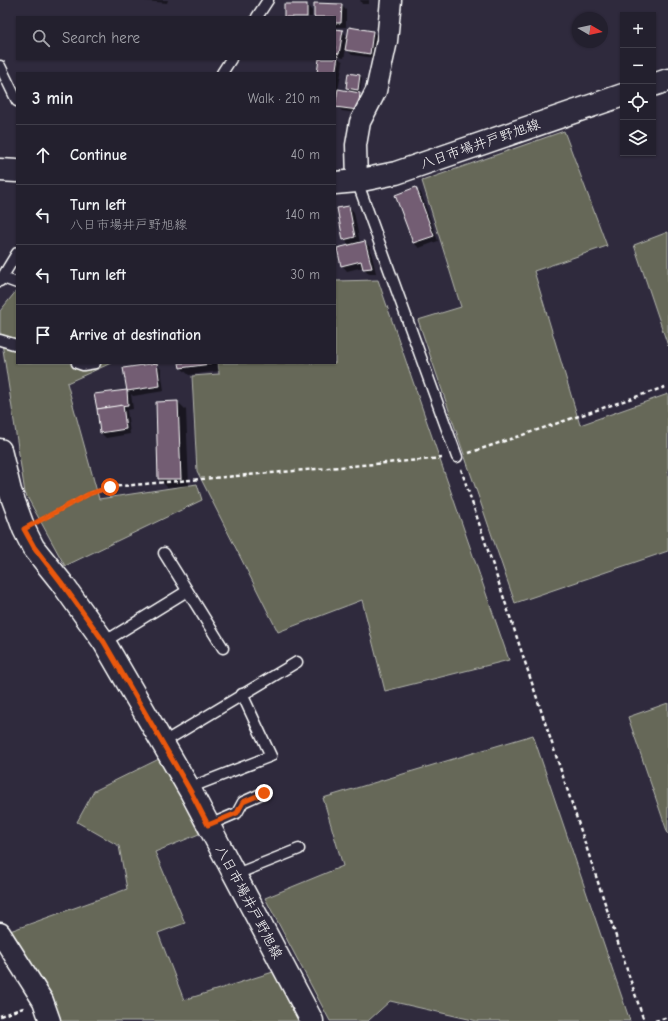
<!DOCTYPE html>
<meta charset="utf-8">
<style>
body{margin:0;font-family:"Comic Neue","Klee One",sans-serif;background:#2f2d3a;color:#f1f3f6}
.controls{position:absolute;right:12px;top:12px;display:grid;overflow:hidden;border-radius:0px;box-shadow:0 1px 3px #0004}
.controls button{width:36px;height:36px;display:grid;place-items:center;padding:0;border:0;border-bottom:1px solid #403e4a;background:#23202e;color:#f1f3f6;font:20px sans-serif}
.compass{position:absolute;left:572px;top:12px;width:36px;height:36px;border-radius:50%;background:#23202e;box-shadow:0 1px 3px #0004;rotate:99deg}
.stop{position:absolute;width:12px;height:12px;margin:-9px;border:3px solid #ea580c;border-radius:50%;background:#fff}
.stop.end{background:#ea580c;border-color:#fff;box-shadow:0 1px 4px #0008}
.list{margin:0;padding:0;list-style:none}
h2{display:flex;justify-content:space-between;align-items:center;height:52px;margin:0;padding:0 16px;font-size:17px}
h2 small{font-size:13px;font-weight:400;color:#a3a3aa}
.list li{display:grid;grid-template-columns:26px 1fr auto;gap:12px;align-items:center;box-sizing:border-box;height:60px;padding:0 16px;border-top:1px solid #403e4a}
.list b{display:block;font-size:15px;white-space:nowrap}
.list p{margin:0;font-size:13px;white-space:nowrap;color:#a3a3aa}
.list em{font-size:13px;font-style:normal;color:#a3a3aa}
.icon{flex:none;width:22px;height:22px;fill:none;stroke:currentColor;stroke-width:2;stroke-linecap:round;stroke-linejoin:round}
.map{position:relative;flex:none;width:668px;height:1021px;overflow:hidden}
.search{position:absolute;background:#23202e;box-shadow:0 1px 3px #0004;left:16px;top:16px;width:320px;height:44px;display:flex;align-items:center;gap:10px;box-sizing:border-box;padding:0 14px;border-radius:0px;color:#a3a3aa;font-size:15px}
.panel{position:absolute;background:#23202e;box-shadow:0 1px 3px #0004;left:16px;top:72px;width:320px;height:292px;border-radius:0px}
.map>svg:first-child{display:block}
.green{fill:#666859;stroke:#b2b4ac}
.shadow{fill:#0007}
.building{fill:#735d73;stroke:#fff}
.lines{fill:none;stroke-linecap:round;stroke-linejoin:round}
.service-casing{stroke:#fff;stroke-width:13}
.minor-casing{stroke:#fff;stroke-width:23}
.secondary-casing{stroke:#fff;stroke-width:25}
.path{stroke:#fff;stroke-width:2.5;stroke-dasharray:4 3;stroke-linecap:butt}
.service{stroke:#2f2a3d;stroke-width:10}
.minor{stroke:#2f2a3d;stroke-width:20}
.secondary{stroke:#2f2a3d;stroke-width:22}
.route{stroke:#ea580c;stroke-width:5}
.labels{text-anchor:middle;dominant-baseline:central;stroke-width:3.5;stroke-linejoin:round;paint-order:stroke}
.street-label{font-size:14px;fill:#fff;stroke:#2f2a3d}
</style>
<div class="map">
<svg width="668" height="1021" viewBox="0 0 668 1021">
<rect width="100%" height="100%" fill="#2f2a3d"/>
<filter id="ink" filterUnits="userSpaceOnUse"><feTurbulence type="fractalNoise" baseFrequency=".025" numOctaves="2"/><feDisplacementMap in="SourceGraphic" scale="8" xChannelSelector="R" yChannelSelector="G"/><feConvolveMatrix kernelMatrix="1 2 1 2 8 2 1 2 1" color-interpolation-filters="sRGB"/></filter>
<g filter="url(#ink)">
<g class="green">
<polygon points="564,131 607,246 534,271 580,425 668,394 668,551 515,603 418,320 461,307 422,181"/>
<polygon points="668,232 668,346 634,245"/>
<polygon points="378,280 509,660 385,691 362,600 278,632 197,471 192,376 219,374 218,363 335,363 335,281"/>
<polygon points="17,290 17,363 111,363 67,383 99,499 197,484 202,500 65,566 25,493 0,330 0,311"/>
<polygon points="668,703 668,834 628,717"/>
<polygon points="533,735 630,1021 477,1021 390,1001 368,1021 330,1021 265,898 343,866 323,798"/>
<polygon points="161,758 199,834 155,852 185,923 158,933 184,1000 273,972 301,1021 60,1021 52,999 10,931 127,889 119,846 77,822 94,791"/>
</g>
<g class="shadow">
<polygon points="143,0 168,0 167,3 145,1"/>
<polygon points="360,0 369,0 369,4 362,4"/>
<polygon points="307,5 312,11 312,17 285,17"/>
<polygon points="341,5 346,10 346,27 335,27 335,17 315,17"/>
<polygon points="350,28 373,32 378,37 375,58 352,55 346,49 344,58 338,57 343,62 338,91 351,92 347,88 349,74 360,76 362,78 360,92 358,92 365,99 363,114 342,111 337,106 338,99 335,98 335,73 318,73 320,59 335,59 335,30 342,31 348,37"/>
<polygon points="415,188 421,193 438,241 419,248 414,243 397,195"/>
<polygon points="349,207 354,212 360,243 365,242 370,247 376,273 369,274 363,267 347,271 342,265 350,246 344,239"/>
<polygon points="180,363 218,363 219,371 189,375 181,368"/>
<polygon points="156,364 161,369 164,391 133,396 131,394 133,409 127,410 130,434 106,438 101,433 126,391 128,393 125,369"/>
<polygon points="178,402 186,410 189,486 167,487 159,479"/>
</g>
<g class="building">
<polygon points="314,3 342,4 341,23 335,23 335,17 314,17"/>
<rect x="284" y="4" width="23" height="13"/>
<polygon points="349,27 373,31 370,54 345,50"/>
<polygon points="335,29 343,30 339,54 335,53"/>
<polygon points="335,55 338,56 335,75 335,73 317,73 319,59 335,59"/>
<polygon points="348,73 360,75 358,90 346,88"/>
<polygon points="338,89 360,93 358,110 335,107"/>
<polygon points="416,187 434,236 413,243 395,195"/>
<polygon points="349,206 355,237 343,240 337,208"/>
<polygon points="365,241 372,268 363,269 361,261 341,266 337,248"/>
<polygon points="157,363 160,386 127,391 123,368"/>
<polygon points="179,363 211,363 211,364 180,368"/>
<polygon points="127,390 128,405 97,409 94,394"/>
<polygon points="178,401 181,479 158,479 156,402"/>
<polygon points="123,405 126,429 100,433 97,409"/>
</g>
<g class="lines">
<defs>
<g id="service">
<polyline points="257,17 268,0"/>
<polyline points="0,66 17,101"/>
<polyline points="222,73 231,59"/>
<polyline points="357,181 457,457"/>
<polyline points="3,278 17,283"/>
<polyline points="0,281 17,253"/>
<polyline points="0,340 17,345"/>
<polyline points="77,363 83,365 95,363"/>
<polyline points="164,553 223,648"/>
<polyline points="104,642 187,591"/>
<polyline points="162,743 297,662"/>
<polyline points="189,788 271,756 242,694"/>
<polyline points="209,825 237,813 243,802 263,793"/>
<polyline points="234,875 299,849"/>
</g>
<g id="minor">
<polyline points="357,181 356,145 360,122 376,91 387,41 391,0"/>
<polyline points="0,933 43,1001 50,1021"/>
</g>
<g id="secondary">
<polyline points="653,85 668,80"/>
<polyline points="0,170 17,171"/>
<polyline points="335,183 357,181 396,173 623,95"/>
<polyline points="0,450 10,491 24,529 33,547 61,582 104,642 191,792 312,1021"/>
</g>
</defs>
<use href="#service" class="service-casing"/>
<use href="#minor" class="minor-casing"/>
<use href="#secondary" class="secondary-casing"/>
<g class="path">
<polyline points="469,453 668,386"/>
<polyline points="461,469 644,1021"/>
<polyline points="41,520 89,494 110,487 443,458"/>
<polyline points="0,1016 26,1007"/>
<polyline points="655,1021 668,1017"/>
</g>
<use href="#service" class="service"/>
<use href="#minor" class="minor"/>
<use href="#secondary" class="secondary"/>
</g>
</g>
<g class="lines" filter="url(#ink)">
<polyline class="route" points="110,487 89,494 24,529 34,547 61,582 104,642 191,792 208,825 237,813 243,802 264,793"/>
</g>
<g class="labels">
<g class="street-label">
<text transform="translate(480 144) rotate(-19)">八日市場井戸野旭線</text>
<text transform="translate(249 902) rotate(62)">八日市場井戸野旭線</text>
</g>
</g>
</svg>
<div class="controls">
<button>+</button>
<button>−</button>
<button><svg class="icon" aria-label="locate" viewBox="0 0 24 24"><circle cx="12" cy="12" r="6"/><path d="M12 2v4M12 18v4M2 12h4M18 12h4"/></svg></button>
<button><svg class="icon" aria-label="layers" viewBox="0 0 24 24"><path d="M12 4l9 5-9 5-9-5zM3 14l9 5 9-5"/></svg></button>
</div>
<svg class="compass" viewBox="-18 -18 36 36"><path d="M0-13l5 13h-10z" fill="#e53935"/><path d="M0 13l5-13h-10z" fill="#a3a3aa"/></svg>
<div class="stop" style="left:110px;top:487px"></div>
<div class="stop end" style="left:264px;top:793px"></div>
<div class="search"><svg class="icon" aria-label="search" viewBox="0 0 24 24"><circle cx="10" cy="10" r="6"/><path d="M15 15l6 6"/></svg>Search here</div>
<section class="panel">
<h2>3 min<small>Walk · 210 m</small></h2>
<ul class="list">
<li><svg class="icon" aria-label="ahead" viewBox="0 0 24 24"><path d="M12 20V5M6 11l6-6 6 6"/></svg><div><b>Continue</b></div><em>40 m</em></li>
<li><svg class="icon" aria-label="left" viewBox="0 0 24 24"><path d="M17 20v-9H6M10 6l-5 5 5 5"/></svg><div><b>Turn left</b><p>八日市場井戸野旭線</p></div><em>140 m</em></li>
<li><svg class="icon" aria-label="left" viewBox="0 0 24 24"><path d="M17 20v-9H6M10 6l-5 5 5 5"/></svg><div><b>Turn left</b></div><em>30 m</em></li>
<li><svg class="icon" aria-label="arrive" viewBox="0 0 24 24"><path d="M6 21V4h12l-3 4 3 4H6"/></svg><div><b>Arrive at destination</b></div></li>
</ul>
</section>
</div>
